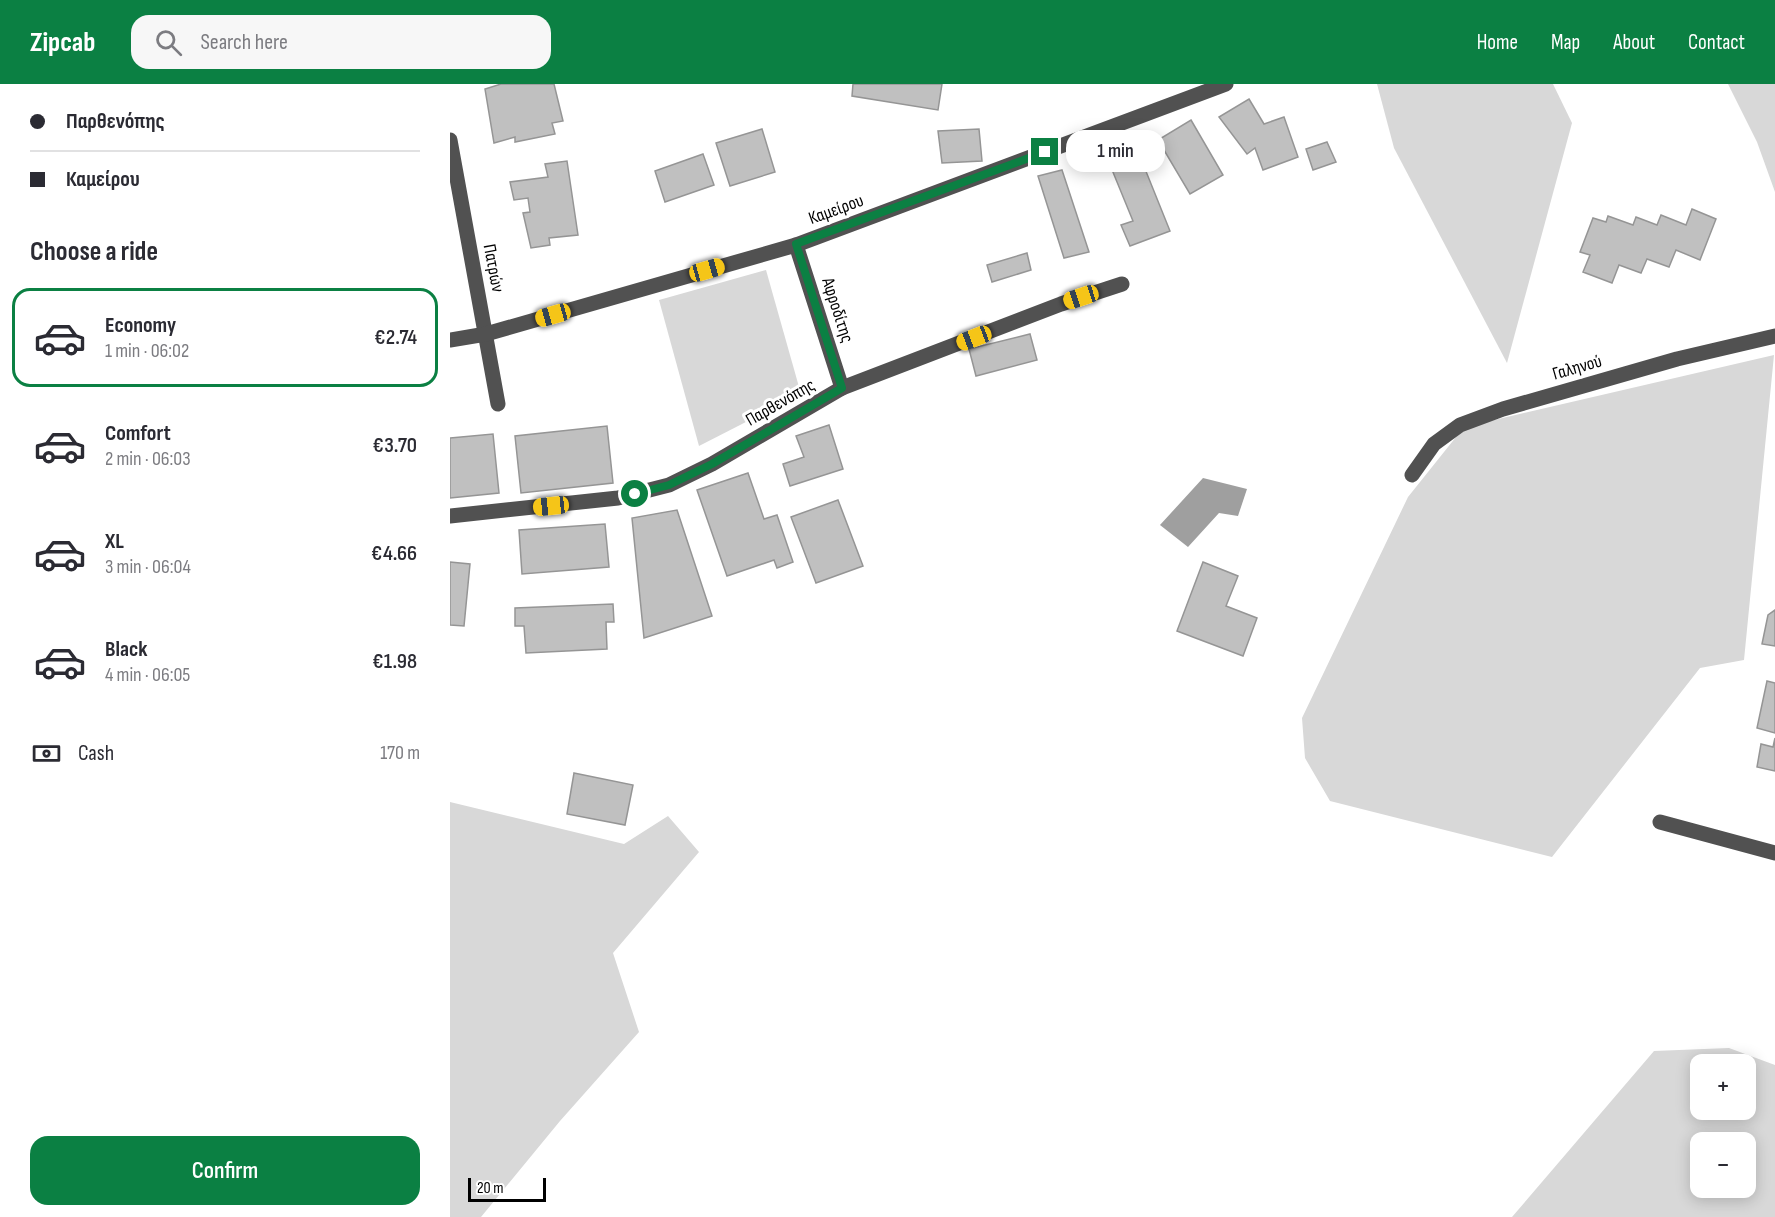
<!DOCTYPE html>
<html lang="en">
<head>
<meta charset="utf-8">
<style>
  body { margin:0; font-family:"Sofia Sans Condensed",sans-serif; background:#f7f7f7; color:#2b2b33; height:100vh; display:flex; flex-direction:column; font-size:22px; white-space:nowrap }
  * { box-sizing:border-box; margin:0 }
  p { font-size:20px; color:#7c7c81 }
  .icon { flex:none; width:33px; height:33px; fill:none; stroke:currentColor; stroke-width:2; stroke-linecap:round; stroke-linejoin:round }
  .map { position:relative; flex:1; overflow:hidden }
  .side { display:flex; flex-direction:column; background:#fff; width:450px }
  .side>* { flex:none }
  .top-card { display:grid; align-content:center; height:132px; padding:0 30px; background:#fff }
  .tools { position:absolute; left:1240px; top:970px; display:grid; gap:12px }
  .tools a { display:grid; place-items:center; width:66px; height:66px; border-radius:12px; background:#fff; box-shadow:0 3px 15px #0003; font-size:30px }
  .scale { position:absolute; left:18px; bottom:15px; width:78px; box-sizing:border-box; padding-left:6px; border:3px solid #000; border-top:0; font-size:16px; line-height:21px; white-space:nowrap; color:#000; -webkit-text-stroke:4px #fff; paint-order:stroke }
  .end { position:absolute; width:27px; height:27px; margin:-14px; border:8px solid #0b8043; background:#fff; box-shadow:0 0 0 3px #fff }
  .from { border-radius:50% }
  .bubble { position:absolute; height:42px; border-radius:18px; background:#fff; box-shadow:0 3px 15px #0003; font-size:20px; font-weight:600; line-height:42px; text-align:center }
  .car { position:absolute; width:18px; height:36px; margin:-18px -9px; border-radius:8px; box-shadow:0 0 4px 2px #0007; background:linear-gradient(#f5c518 24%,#345 0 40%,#f5c518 0 76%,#345 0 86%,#f5c518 0) }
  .top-card b { display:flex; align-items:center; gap:21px; height:57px; font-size:22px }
  .top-card b+b { border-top:2px solid #e1e1e2 }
  .top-card i { width:15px; height:15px; background:#2b2b33 }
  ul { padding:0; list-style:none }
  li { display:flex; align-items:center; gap:18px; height:99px; margin:0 12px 9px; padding:0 18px; border:3px solid transparent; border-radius:18px }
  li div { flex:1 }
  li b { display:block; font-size:22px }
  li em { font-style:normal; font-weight:600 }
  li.current { border-color:#0b8043 }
  li>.icon { width:54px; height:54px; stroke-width:1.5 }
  h2 { padding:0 30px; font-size:27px; line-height:72px }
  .pay { display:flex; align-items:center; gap:15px; height:66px; padding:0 30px; font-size:22px }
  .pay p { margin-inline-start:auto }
  .cta { display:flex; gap:12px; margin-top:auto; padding:12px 30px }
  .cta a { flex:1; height:69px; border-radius:18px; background:#0b8043; color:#fff; font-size:24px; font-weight:600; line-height:69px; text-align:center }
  header { display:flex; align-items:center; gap:36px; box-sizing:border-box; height:84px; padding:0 30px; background:#0b8043; color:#fff }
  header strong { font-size:28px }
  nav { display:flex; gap:33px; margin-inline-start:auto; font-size:21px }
  .search { width:420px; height:54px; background:#f7f7f7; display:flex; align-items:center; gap:15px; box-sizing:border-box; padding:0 21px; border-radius:18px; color:#7c7c81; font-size:22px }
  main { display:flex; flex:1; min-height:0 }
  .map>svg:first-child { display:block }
  .green { fill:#d8d8d8; fill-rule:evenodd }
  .water { fill:#9f9f9f }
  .building { fill:#c0c0c0; stroke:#959595; stroke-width:1.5 }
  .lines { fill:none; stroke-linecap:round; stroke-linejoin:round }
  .minor { stroke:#515151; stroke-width:15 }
  .route { stroke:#0b8043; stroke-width:8 }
  .labels { text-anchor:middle; stroke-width:6; stroke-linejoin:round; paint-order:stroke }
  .street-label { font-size:18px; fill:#000; stroke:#fff }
</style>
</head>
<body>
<header>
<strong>Zipcab</strong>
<div class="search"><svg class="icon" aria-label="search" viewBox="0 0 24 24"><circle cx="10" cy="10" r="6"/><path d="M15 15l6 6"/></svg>Search here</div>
<nav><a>Home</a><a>Map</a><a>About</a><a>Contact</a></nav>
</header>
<main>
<section class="side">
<div class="top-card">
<b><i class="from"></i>Παρθενόπης</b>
<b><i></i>Καμείρου</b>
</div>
<h2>Choose a ride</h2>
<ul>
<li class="current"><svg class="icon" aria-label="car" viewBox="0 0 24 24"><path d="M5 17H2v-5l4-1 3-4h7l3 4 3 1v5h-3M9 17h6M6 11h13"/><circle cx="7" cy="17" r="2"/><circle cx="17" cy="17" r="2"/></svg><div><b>Economy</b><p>1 min · 06:02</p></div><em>€2.74</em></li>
<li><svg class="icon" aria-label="car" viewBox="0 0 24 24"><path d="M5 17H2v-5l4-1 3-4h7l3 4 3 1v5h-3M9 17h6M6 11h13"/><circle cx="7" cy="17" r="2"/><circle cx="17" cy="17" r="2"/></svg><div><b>Comfort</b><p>2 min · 06:03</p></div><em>€3.70</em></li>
<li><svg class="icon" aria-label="car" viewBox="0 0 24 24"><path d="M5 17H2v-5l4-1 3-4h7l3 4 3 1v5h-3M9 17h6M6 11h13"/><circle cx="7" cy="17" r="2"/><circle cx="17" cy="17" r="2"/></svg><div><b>XL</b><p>3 min · 06:04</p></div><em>€4.66</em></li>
<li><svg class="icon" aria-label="car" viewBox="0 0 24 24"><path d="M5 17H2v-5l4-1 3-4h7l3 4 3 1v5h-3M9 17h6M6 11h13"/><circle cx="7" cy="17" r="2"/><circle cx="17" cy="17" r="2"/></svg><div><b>Black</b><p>4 min · 06:05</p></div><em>€1.98</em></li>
</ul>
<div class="pay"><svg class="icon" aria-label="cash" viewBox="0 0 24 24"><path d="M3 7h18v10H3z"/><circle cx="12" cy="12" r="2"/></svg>Cash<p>170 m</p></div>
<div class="cta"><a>Confirm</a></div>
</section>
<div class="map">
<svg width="1325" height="1133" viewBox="0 0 1325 1133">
  <rect width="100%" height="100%" fill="#fff"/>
  <!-- green -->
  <g class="green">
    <polygon points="927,0 1103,0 1122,39 1057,279 944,64"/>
    <polygon points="1278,0 1325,0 1325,108 1307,58"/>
    <polygon points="316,186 351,310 249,362 209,216"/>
    <polygon points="1324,271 1294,576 1250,584 1102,773 880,717 855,674 852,634 958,413 1014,343"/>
    <polygon points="0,718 174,760 218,732 249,768 163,869 189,948 110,1037 31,1133 0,1133"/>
    <path d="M 1279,964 L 1325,981 L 1325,1133 L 1062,1133 L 1204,967 ZM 1251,981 L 1296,981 L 1296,1026 L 1251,1026 ZM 1251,1059 L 1296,1059 L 1296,1104 L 1251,1104 Z"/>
  </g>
  <!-- water -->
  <polygon class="water" points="753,394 797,405 788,432 769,429 738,463 710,441"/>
  <!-- building -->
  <g class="building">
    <polygon points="51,0 104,0 113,37 102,39 105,50 65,58 65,53 44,59 35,5"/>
    <polygon points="403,0 492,0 488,26 402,12"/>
    <polygon points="799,15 814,40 834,33 848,73 813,86 805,64 797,70 769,33"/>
    <polygon points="741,36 773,91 740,110 708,56"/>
    <polygon points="312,45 325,88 280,102 266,59"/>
    <polygon points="529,45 532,77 492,79 488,47"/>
    <polygon points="877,58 886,78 863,86 856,65"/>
    <polygon points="687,65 720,147 680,162 671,141 683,137 658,76"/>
    <polygon points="253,70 264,101 215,118 205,87"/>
    <polygon points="117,77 128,151 99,154 100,161 81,164 73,129 80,128 78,114 64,116 60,98 98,93 95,80"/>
    <polygon points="612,86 639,168 614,174 588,92"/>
    <polygon points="1242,125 1266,135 1250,176 1226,166 1219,183 1197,175 1191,189 1169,181 1162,199 1133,188 1140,171 1130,168 1143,134 1156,138 1158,132 1183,141 1186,133 1207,141 1211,131 1236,141"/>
    <polygon points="577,169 581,186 542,198 537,181"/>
    <polygon points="580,250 587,276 526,292 519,265"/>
    <polygon points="379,341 393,385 340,402 333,380 354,373 346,352"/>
    <polygon points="157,342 163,399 71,409 65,352"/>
    <polygon points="43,350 49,409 0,414 0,354"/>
    <polygon points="298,389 314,435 327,431 343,478 327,484 324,476 277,492 247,406"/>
    <polygon points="388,416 413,482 366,499 341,433"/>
    <polygon points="227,426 262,532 194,554 182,434"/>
    <polygon points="155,440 159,483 72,490 69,446"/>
    <polygon points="0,478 20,480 14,542 0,541"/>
    <polygon points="753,478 788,492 776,522 807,534 793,572 727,547"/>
    <polygon points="163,520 164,538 156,538 157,565 76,569 74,542 65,542 65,524"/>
    <polygon points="1325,526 1325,562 1312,560 1318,531"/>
    <polygon points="1317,597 1325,599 1325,649 1307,644"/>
    <polygon points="1325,654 1325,687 1307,683 1311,660 1323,663"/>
    <polygon points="124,689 183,701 175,741 117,730"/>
  </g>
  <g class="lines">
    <!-- minor -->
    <g class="minor">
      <polyline points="0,56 48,320"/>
      <polyline points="346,161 392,304"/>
      <polyline points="0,256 36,250 346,161 776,0"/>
      <polyline points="962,391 984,360 1010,341 1053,325 1227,275 1325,252"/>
      <polyline points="0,432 168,414 219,401 262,380 392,304 611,220 672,200"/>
      <polyline points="1210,738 1325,769"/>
    </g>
  </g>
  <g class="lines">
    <!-- route -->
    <polyline class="route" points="185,410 219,401 262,380 392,304 346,160 595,68"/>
  </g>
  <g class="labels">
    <!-- street labels -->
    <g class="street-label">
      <text transform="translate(386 125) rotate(-20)" y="6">Καμείρου</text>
      <text transform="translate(44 184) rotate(79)" y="6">Πατρών</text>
      <text transform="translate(388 226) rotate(72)" y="6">Αφροδίτης</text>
      <text transform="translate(1127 283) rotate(-16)" y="6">Γαληνού</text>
      <text transform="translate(330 318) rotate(-30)" y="6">Παρθενόπης</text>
    </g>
  </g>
</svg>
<div class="tools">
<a>+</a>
<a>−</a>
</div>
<div class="scale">20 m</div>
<i class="end from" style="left:185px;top:410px"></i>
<i class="end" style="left:595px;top:68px"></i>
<div class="bubble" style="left:616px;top:46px;width:99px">1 min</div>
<i class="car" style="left:257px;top:186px;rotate:74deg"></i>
<i class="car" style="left:631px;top:213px;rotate:252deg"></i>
<i class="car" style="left:103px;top:231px;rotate:254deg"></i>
<i class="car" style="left:524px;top:254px;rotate:249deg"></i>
<i class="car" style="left:101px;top:422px;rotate:264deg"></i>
</div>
</main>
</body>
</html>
